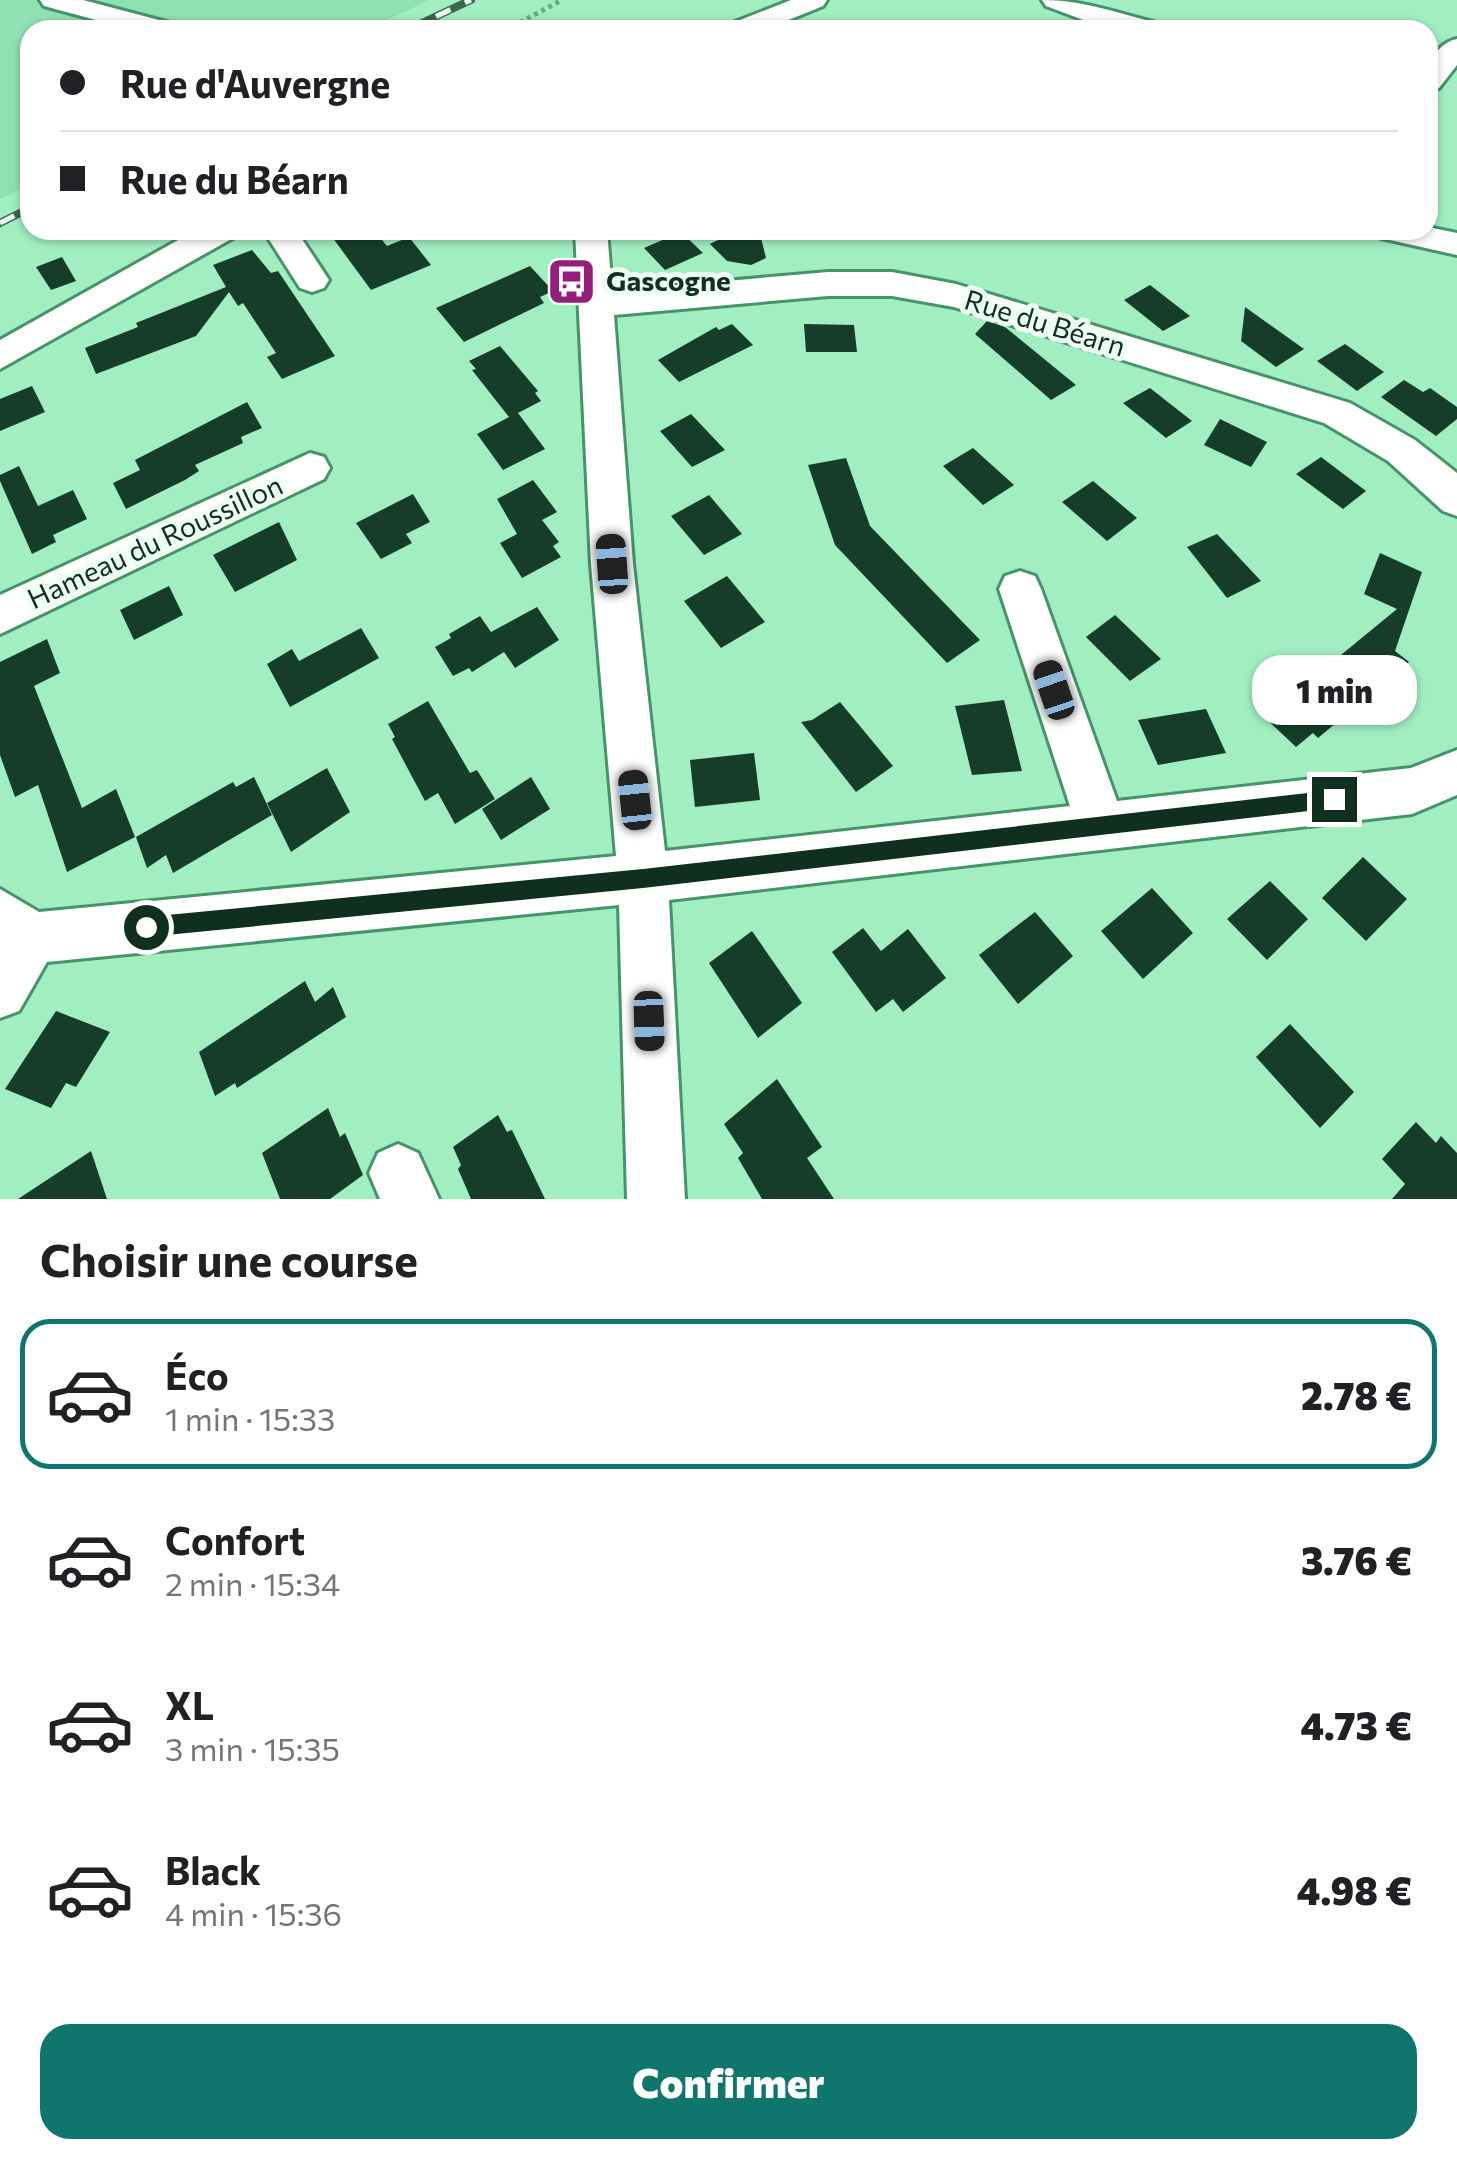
<!DOCTYPE html>
<html lang="fr">
<head>
<meta charset="utf-8">
<style>
  body { margin:0; font-family:Commissioner,sans-serif; background:#f2f2f2; color:#202124; height:100vh; display:flex; flex-direction:column; font-size:38px; white-space:nowrap }
  * { box-sizing:border-box; margin:0 }
  p { font-size:32px; color:#757577 }
  .icon { flex:none; width:55px; height:55px; fill:none; stroke:currentColor; stroke-width:2; stroke-linecap:round; stroke-linejoin:round }
  .map { position:relative; height:1199px; overflow:hidden }
  .side { display:flex; flex-direction:column; background:#fff; flex:1 }
  .side>* { flex:none }
  .guide { position:absolute; left:20px; top:20px; width:1418px; height:220px; border-radius:30px; box-shadow:0 2px 8px #0004; display:grid; align-content:center; height:220px; padding:0 40px; background:#fff }
  .end { position:absolute; width:45px; height:45px; margin:-22px; border:12px solid #10301f; background:#fff; box-shadow:0 0 0 5px #fff }
  .from { border-radius:50% }
  .bubble { position:absolute; height:70px; border-radius:30px; background:#fff; box-shadow:0 2px 8px #0004; font-size:32px; font-weight:800; line-height:70px; text-align:center }
  .car { position:absolute; width:30px; height:60px; margin:-30px -15px; border-radius:12px; box-shadow:0 0 8px 2px #0007; background:linear-gradient(#222 24%,#8ab4d8 0 40%,#222 0 76%,#8ab4d8 0 86%,#222 0) }
  .guide b { display:flex; align-items:center; gap:35px; height:95px; font-size:38px }
  .guide b+b { border-top:2px solid #e0e0e0 }
  .guide i { width:25px; height:25px; background:#202124 }
  ul { padding:0; list-style:none }
  li { display:flex; align-items:center; gap:30px; height:150px; margin:0 20px 15px; padding:0 20px; border:5px solid transparent; border-radius:30px }
  li div { flex:1 }
  li b { display:block; font-size:38px }
  li em { font-style:normal; font-weight:800 }
  li.current { border-color:#0f766e }
  li>.icon { width:90px; height:90px; stroke-width:1.5 }
  h2 { padding:0 40px; font-size:45px; line-height:120px }
  .cta { display:flex; gap:20px; margin-top:auto; padding:20px 40px }
  .cta a { flex:1; height:115px; border-radius:30px; background:#0f766e; color:#fff; font-size:40px; font-weight:800; line-height:115px; text-align:center }
  .map>svg:first-child { display:block }
  .built { fill:#8ee2b2 }
  .building { fill:#163d29 }
  .lines { fill:none; stroke-linecap:round; stroke-linejoin:round }
  .minor-casing { stroke:#47936a; stroke-width:6 }
  .path { stroke:#6ca986; stroke-width:5; stroke-dasharray:4 4; stroke-linecap:butt }
  .minor { fill:#fff; fill-rule:evenodd }
  .rail-casing { stroke:#3a674e; stroke-width:8 }
  .rail { stroke:#f0fff5; stroke-width:5; stroke-dasharray:16; stroke-linecap:butt }
  .route { fill:#10301f }
  .labels { text-anchor:middle; stroke-width:10; stroke-linejoin:round; paint-order:stroke }
  .poi-label { font-size:28px; font-weight:bold; fill:#10301f; stroke:#f0fff5; text-anchor:start }
  .street-label { font-size:28px; fill:#10301f; stroke:#f0fff5 }
</style>
</head>
<body>
<div class="map">
<svg width="1457" height="1199" viewBox="0 0 1457 1199">
  <rect width="100%" height="100%" fill="#a1eec1"/>
  <!-- built -->
  <polygon class="built" points="0,0 430,0 365,30 30,30 30,185 0,199"/>
  <!-- building -->
  <g class="building">
    <polygon points="327,230 374,230 387,246 409,237 431,265 371,290"/>
    <polygon points="738,230 759,230 766,258 751,265 727,261 710,244"/>
    <polygon points="681,232 703,253 665,270 644,248"/>
    <polygon points="252,250 271,273 278,271 335,356 282,379 267,357 276,353 243,303 238,306 229,292 196,336 96,374 85,348 138,327 136,323 226,287 213,265"/>
    <polygon points="62,257 76,281 51,290 36,267"/>
    <polygon points="530,266 553,291 540,297 544,303 464,342 436,308"/>
    <polygon points="1150,285 1190,316 1163,331 1124,300"/>
    <polygon points="1245,307 1304,349 1276,367 1241,341"/>
    <polygon points="987,321 1005,327 1076,385 1051,400 975,334"/>
    <polygon points="732,324 753,345 679,382 658,360 716,327 719,330"/>
    <polygon points="804,324 854,325 857,352 806,352"/>
    <polygon points="1345,344 1384,372 1357,391 1317,361"/>
    <polygon points="500,346 538,391 535,393 541,401 518,413 545,449 503,470 477,434 509,417 472,370 476,369 469,361"/>
    <polygon points="1404,380 1423,392 1430,388 1457,407 1457,419 1436,436 1381,397"/>
    <polygon points="32,386 45,412 0,431 0,399"/>
    <polygon points="1150,388 1192,421 1166,438 1123,403"/>
    <polygon points="247,402 262,428 241,437 243,443 195,465 199,471 185,480 126,509 113,483 140,470 135,460"/>
    <polygon points="691,414 725,450 692,467 660,431"/>
    <polygon points="1220,419 1267,442 1251,467 1204,445"/>
    <polygon points="973,448 1014,485 983,505 943,466"/>
    <polygon points="1321,457 1366,491 1343,509 1296,474"/>
    <polygon points="846,458 870,526 980,640 947,663 835,545 808,465"/>
    <polygon points="19,466 38,506 73,490 87,519 53,535 56,542 32,554 0,481 0,475"/>
    <polygon points="533,480 557,512 542,520 559,542 553,546 561,557 522,578 500,543 517,534 497,499"/>
    <polygon points="1093,481 1137,518 1107,541 1062,502"/>
    <polygon points="413,494 430,522 406,534 412,543 381,559 356,523"/>
    <polygon points="709,495 742,534 704,555 671,516"/>
    <polygon points="279,522 297,560 235,592 213,555"/>
    <polygon points="1217,534 1261,581 1227,598 1187,547"/>
    <polygon points="1380,553 1422,572 1395,651 1409,662 1318,738 1313,733 1296,747 1260,713 1314,669 1319,673 1397,609 1364,594"/>
    <polygon points="727,576 765,622 721,648 684,601"/>
    <polygon points="169,586 183,615 134,640 120,610"/>
    <polygon points="537,607 559,640 515,668 504,652 472,672 469,668 453,676 435,647 451,638 449,634 480,616 491,632"/>
    <polygon points="1115,615 1161,659 1130,681 1086,637"/>
    <polygon points="361,628 379,658 290,707 267,664 292,649 299,661"/>
    <polygon points="47,639 60,673 34,686 82,808 116,789 135,837 67,872 38,785 15,797 0,755 0,662"/>
    <polygon points="1004,700 1022,771 972,775 955,706"/>
    <polygon points="428,701 470,773 477,770 495,799 455,824 438,793 425,801 392,739 395,737 388,724"/>
    <polygon points="840,702 893,766 856,792 801,722 812,720"/>
    <polygon points="1206,709 1226,753 1158,765 1138,720"/>
    <polygon points="754,753 760,800 695,807 690,760"/>
    <polygon points="327,768 350,812 291,852 267,803"/>
    <polygon points="254,777 272,815 173,873 166,855 147,868 136,837 233,782 236,787"/>
    <polygon points="531,777 550,809 501,840 482,809"/>
    <polygon points="1363,857 1407,899 1366,941 1322,898"/>
    <polygon points="1270,881 1308,919 1267,960 1227,919"/>
    <polygon points="1152,888 1193,933 1143,979 1101,931"/>
    <polygon points="1035,912 1073,956 1018,1004 979,955"/>
    <polygon points="863,928 881,951 908,929 946,978 903,1012 893,999 876,1012 832,952"/>
    <polygon points="752,931 802,1003 758,1038 709,963"/>
    <polygon points="305,981 315,1002 333,987 346,1017 237,1088 235,1083 215,1096 199,1052"/>
    <polygon points="56,1011 110,1032 76,1087 66,1083 51,1108 5,1089"/>
    <polygon points="1290,1024 1354,1092 1320,1128 1256,1057"/>
    <polygon points="777,1079 822,1147 807,1158 834,1199 762,1199 738,1158 743,1153 724,1124"/>
    <polygon points="328,1108 340,1137 345,1133 363,1175 330,1199 280,1199 262,1153"/>
    <polygon points="498,1115 507,1132 512,1130 545,1199 471,1199 458,1169 461,1165 453,1147"/>
    <polygon points="1416,1122 1436,1143 1441,1136 1457,1153 1457,1199 1392,1199 1405,1184 1382,1159"/>
    <polygon points="91,1151 107,1199 18,1199"/>
  </g>
  <g class="lines">
    <defs>
      <g id="minor">
        <polygon points="40,0 83,0 174,24 178,30 133,30 44,6"/>
        <polygon points="791,0 827,0 823,6 764,30 726,30 730,24"/>
        <path d="M 1042,0 C 1084,0 1120,14 1161,24 L 1165,30 L 1110,30 L 1046,6 Z"/>
        <path d="M 1457,39 L 1457,65 L 1439,88 L 1428,90 C 1428,68 1432,45 1457,39 Z"/>
        <polygon points="1428,227 1457,233 1457,255 1381,238 1377,230 1428,230"/>
        <polygon points="196,230 237,230 233,238 0,369 0,340"/>
        <polygon points="263,230 296,230 329,280 324,288 312,292 300,288"/>
        <polygon points="575,230 607,230 612,291 828,272 892,272 956,284 1350,403 1415,440 1457,473 1457,516 1443,511 1388,461 1324,423 954,307 892,296 828,296 614,315 633,564 665,851 1070,806 999,589 1005,576 1020,571 1035,576 1041,589 1117,801 1411,768 1457,750 1457,795 1412,814 669,900 685,1199 627,1199 619,905 47,962 19,1011 0,1018 0,889 39,912 616,856 591,564"/>
        <polygon points="310,453 324,457 330,468 324,479 0,634 0,595"/>
        <polygon points="398,1144 418,1153 439,1199 380,1199 369,1173 378,1153"/>
      </g>
    </defs>
    <!-- minor casing -->
    <use href="#minor" class="minor-casing"/>
    <!-- path -->
    <polyline class="path" points="506,30 562,0"/>
    <!-- minor -->
    <use href="#minor" class="minor"/>
    <defs>
      <g id="rail">
        <polyline points="407,30 471,0"/>
        <polyline points="0,223 30,208"/>
      </g>
    </defs>
    <!-- rail casing -->
    <use href="#rail" class="rail-casing"/>
    <!-- rail -->
    <use href="#rail" class="rail"/>
  </g>
  <!-- route -->
  <polygon class="route" points="1334,790 1344,799 1334,808 643,888 146,937 137,927 146,917 643,869"/>
  <!-- icons -->
  <defs>
    <symbol id="bus-square" viewBox="-11 -11 22 22"><rect x="-9" y="-9" width="18" height="18" rx="4" fill="#931e7c" stroke="#f0fff5"/><path d="M-5-6H5V4H4V6H2V4H-2V6H-4V4H-5ZM-3.5-4V0h7V-4ZM-3.5 1.2v1.5H-2V1.2ZM2 1.2v1.5H3.5V1.2Z" fill="#fff"/></symbol>
  </defs>
  <g fill-rule="evenodd">
    <use href="#bus-square" x="544" y="254" width="55" height="55"/>
  </g>
  <g class="labels">
    <!-- poi labels -->
    <g class="poi-label">
      <text x="606" y="291">Gascogne</text>
    </g>
    <!-- street labels -->
    <g class="street-label">
      <text transform="translate(1045 323) rotate(17)" y="10">Rue du Béarn</text>
      <text transform="translate(155 542) rotate(-25)" y="10">Hameau du Roussillon</text>
    </g>
  </g>
</svg>
<i class="end from" style="left:146px;top:927px"></i>
<i class="end" style="left:1334px;top:799px"></i>
<div class="bubble" style="left:1252px;top:655px;width:165px">1 min</div>
<i class="car" style="left:612px;top:564px;rotate:356deg"></i>
<i class="car" style="left:1054px;top:690px;rotate:341deg"></i>
<i class="car" style="left:635px;top:800px;rotate:354deg"></i>
<i class="car" style="left:649px;top:1021px;rotate:178deg"></i>
<div class="guide">
<b><i class="from"></i>Rue d'Auvergne</b>
<b><i></i>Rue du Béarn</b>
</div>
</div>
<section class="side">
<h2>Choisir une course</h2>
<ul>
<li class="current"><svg class="icon" aria-label="car" viewBox="0 0 24 24"><path d="M5 17H2v-5l4-1 3-4h7l3 4 3 1v5h-3M9 17h6M6 11h13"/><circle cx="7" cy="17" r="2"/><circle cx="17" cy="17" r="2"/></svg><div><b>Éco</b><p>1 min · 15:33</p></div><em>2.78 €</em></li>
<li><svg class="icon" aria-label="car" viewBox="0 0 24 24"><path d="M5 17H2v-5l4-1 3-4h7l3 4 3 1v5h-3M9 17h6M6 11h13"/><circle cx="7" cy="17" r="2"/><circle cx="17" cy="17" r="2"/></svg><div><b>Confort</b><p>2 min · 15:34</p></div><em>3.76 €</em></li>
<li><svg class="icon" aria-label="car" viewBox="0 0 24 24"><path d="M5 17H2v-5l4-1 3-4h7l3 4 3 1v5h-3M9 17h6M6 11h13"/><circle cx="7" cy="17" r="2"/><circle cx="17" cy="17" r="2"/></svg><div><b>XL</b><p>3 min · 15:35</p></div><em>4.73 €</em></li>
<li><svg class="icon" aria-label="car" viewBox="0 0 24 24"><path d="M5 17H2v-5l4-1 3-4h7l3 4 3 1v5h-3M9 17h6M6 11h13"/><circle cx="7" cy="17" r="2"/><circle cx="17" cy="17" r="2"/></svg><div><b>Black</b><p>4 min · 15:36</p></div><em>4.98 €</em></li>
</ul>
<div class="cta"><a>Confirmer</a></div>
</section>
</body>
</html>
